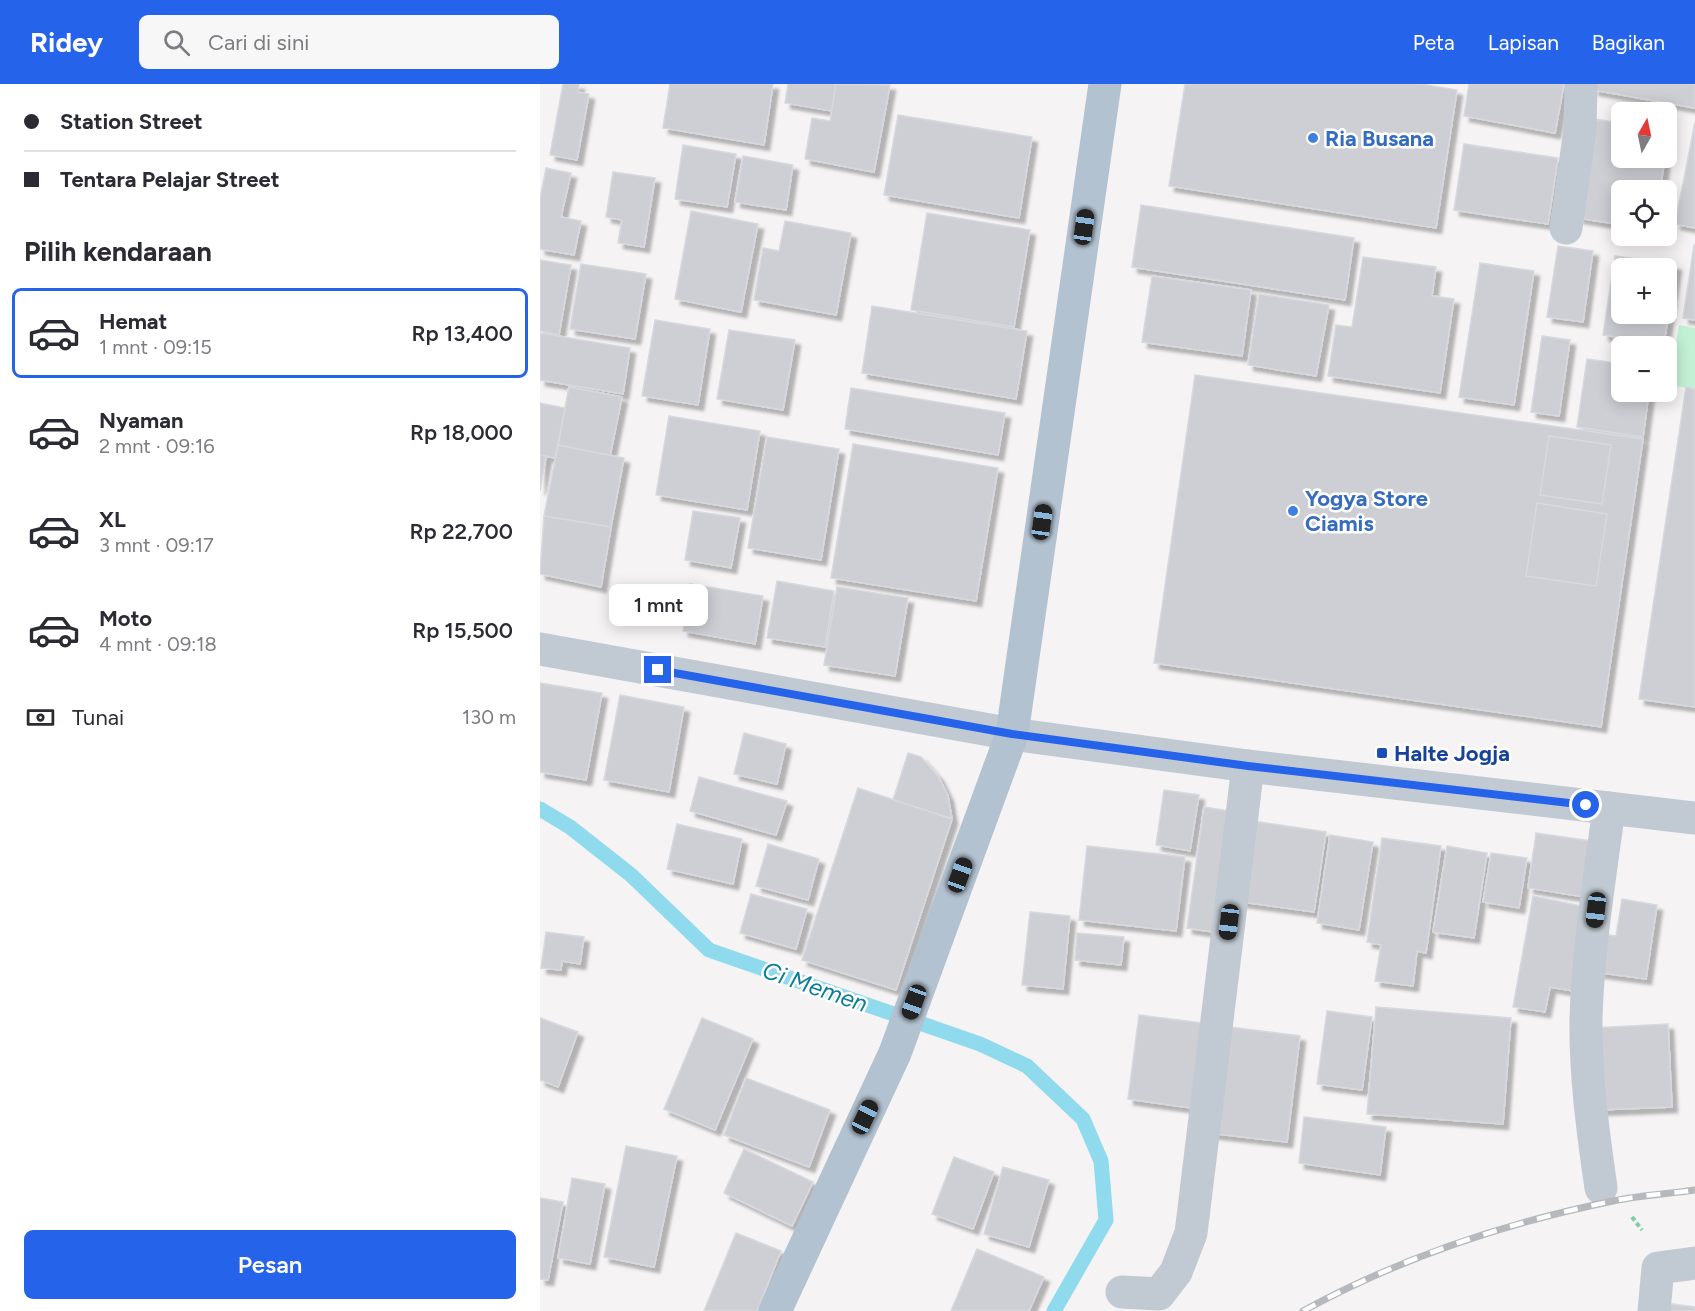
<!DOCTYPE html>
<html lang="id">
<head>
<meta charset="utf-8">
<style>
  body { margin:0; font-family:Figtree,sans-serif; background:#f7f7f7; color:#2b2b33; height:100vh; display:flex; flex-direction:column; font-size:22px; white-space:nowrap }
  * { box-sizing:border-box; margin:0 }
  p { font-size:20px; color:#7c7c81 }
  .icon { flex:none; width:33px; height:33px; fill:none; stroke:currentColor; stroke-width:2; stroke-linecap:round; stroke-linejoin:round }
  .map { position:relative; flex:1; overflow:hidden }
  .panel { display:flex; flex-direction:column; background:#fff; width:540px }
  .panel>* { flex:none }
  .banner { display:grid; align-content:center; height:132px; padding:0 24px; background:#fff }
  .needle { width:39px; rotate:9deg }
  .tools { position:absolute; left:1071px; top:18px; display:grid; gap:12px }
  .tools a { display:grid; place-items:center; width:66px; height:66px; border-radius:9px; background:#fff; box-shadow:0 3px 15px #0003; font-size:30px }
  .end { position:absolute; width:27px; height:27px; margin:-14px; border:8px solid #2563eb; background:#fff; box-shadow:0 0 0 3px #fff }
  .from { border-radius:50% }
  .bubble { position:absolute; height:42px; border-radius:9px; background:#fff; box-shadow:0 3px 15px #0003; font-size:20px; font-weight:600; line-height:42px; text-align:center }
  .car { position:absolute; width:18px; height:36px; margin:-18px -9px; border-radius:8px; box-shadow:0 0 4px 2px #0007; background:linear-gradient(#222 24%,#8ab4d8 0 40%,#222 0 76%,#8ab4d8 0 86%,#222 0) }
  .banner b { display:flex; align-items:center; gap:21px; height:57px; font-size:22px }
  .banner b+b { border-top:2px solid #e1e1e2 }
  .banner i { width:15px; height:15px; background:#2b2b33 }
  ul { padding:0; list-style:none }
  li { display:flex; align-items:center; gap:18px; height:90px; margin:0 12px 9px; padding:0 12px; border:3px solid transparent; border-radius:9px }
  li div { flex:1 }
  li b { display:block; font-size:22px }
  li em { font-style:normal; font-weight:600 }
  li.selected { border-color:#2563eb }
  li>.icon { width:54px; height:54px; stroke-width:1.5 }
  h2 { padding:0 24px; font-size:27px; line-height:72px }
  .pay { display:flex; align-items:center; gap:15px; height:66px; padding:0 24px; font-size:22px }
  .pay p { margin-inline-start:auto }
  .button { display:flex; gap:12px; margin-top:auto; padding:12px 24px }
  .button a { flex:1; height:69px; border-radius:9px; background:#2563eb; color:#fff; font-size:24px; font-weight:600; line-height:69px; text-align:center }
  header { display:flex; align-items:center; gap:36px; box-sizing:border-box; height:84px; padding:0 30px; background:#2563eb; color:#fff }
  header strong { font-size:28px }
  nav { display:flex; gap:33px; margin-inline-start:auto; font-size:21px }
  .search { width:420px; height:54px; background:#f7f7f7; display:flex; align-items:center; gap:15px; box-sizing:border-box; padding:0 21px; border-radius:9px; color:#7c7c81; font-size:22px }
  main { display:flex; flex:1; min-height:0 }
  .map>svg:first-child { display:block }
  .green { fill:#c3f1d5 }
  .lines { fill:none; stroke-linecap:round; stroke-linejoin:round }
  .stream { stroke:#90daee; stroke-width:15 }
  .building { fill:#cdcfd5; stroke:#d7d9de; stroke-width:1.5; fill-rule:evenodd; filter:url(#shadow) }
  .path { stroke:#7ad0a6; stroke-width:4; stroke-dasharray:4.5 3; stroke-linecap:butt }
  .minor { stroke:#c1cad2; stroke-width:33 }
  .major { stroke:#b3c2d1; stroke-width:33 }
  .rail-casing { stroke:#b5b8bd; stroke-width:7 }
  .rail { stroke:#fff; stroke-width:4.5; stroke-dasharray:14; stroke-linecap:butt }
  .route { stroke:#2563eb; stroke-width:8 }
  .shop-dot { fill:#3f7fe0; stroke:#fff; stroke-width:2 }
  .transit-dot { fill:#1a4fb4; stroke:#fff; stroke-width:2 }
  .labels { text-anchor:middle; stroke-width:5; stroke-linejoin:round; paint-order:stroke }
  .shop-label { font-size:22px; font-weight:bold; fill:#366cbe; stroke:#fff; text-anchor:start }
  .transit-label { font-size:22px; font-weight:bold; fill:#164399; stroke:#fff; text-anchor:start }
  .water-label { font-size:24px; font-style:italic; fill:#0c7c9b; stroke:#fff }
</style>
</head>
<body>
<header>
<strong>Ridey</strong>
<div class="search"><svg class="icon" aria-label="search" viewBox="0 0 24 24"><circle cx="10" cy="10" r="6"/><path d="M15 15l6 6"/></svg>Cari di sini</div>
<nav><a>Peta</a><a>Lapisan</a><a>Bagikan</a></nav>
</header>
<main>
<section class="panel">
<div class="banner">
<b><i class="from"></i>Station Street</b>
<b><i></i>Tentara Pelajar Street</b>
</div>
<h2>Pilih kendaraan</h2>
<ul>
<li class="selected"><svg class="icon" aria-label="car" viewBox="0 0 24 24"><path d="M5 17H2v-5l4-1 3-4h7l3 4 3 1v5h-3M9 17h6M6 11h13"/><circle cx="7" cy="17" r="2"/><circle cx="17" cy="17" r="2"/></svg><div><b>Hemat</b><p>1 mnt · 09:15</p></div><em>Rp 13,400</em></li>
<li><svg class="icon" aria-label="car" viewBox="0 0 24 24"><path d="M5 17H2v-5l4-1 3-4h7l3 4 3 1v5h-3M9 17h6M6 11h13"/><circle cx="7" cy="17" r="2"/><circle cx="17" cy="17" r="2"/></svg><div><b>Nyaman</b><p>2 mnt · 09:16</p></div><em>Rp 18,000</em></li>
<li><svg class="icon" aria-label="car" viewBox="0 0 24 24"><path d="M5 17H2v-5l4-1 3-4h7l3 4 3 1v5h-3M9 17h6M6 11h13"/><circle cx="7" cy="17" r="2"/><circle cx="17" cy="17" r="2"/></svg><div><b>XL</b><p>3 mnt · 09:17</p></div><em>Rp 22,700</em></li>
<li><svg class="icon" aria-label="car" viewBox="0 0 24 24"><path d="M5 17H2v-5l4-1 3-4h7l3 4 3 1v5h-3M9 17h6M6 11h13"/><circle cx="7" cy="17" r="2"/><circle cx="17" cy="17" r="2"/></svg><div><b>Moto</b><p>4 mnt · 09:18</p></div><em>Rp 15,500</em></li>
</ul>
<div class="pay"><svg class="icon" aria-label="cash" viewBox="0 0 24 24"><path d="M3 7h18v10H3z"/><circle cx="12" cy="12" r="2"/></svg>Tunai<p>130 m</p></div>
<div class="button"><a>Pesan</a></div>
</section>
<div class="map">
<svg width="1155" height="1227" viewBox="0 0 1155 1227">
  <defs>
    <filter id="shadow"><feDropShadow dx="5.5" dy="5.5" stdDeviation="1.5" flood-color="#0004"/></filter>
  </defs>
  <rect width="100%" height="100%" fill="#f5f3f3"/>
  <!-- green -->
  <polygon class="green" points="1139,241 1155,244 1155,305 1129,301"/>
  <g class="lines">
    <!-- stream -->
    <polyline class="stream" points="0,725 30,743 91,791 169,866 440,960 487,982 543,1035 561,1077 566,1136 514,1227"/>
  </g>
  <!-- building -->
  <g class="building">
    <polygon points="23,0 39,0 38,8 49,10 37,76 10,71"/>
    <polygon points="130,0 233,0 224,61 123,44"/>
    <polygon points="248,0 296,0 292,27 245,19"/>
    <polygon points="296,0 350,1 334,88 265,75 272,34 290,37"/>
    <polygon points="645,0 881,0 917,6 896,144 629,102"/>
    <polygon points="929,0 1024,0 1015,49 924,32"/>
    <polygon points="1054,0 1155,0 1155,24 1053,6"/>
    <polygon points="358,31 492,53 479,134 344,111"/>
    <polygon points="1053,35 1082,39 1082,74 1125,74 1120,106 1082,106 1082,141 1038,134"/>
    <polygon points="1155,38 1155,144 1135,140"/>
    <polygon points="924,60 1018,74 1008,140 914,126"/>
    <polygon points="143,61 196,70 187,123 135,115"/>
    <polygon points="203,72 253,81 246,126 195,118"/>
    <polygon points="6,84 31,89 21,133 41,137 34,171 0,165 0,115"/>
    <polygon points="73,88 115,94 104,163 78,159 82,136 66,133"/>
    <polygon points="601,121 814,154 805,216 592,183"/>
    <polygon points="151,127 218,140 201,228 135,215"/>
    <polygon points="387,129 490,146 474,243 371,226"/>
    <polygon points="245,137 311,149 296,231 214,216 223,164 239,167"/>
    <polygon points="1154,161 1155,162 1155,236 1143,234"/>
    <polygon points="1018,162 1053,167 1043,238 1007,233"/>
    <path d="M 1075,172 L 1136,181 L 1124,260 L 1063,251 ZM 1082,184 L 1126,184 L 1126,230 L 1082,230 Z"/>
    <polygon points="823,173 896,183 892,212 914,215 900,309 788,292 796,241 812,243"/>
    <polygon points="0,176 31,181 19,251 0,247"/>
    <polygon points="940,179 994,187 974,321 919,313"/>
    <polygon points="41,180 106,190 95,255 30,245"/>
    <polygon points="612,192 711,206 702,272 602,258"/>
    <polygon points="719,210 789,221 776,292 708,281"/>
    <polygon points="332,222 487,247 476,315 322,289"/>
    <polygon points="115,236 170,245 158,321 102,312"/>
    <polygon points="189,246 255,256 243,326 177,315"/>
    <polygon points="0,249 90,264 83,310 0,296"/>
    <polygon points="1002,252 1030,256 1019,332 991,328"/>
    <polygon points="1047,275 1082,280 1082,308 1109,308 1103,353 1037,343"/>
    <polygon points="655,291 1103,355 1061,643 614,579"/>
    <polygon points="29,303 82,313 70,372 18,361"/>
    <polygon points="1146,303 1155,305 1155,623 1099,615"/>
    <polygon points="311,304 465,329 458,371 305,345"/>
    <polygon points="0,319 25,324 15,374 0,371"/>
    <polygon points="129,332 220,347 207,426 116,411"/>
    <polygon points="1009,352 1071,361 1062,420 1000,411"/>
    <polygon points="227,353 299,365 281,476 208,464"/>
    <polygon points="313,360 458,384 436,517 291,494"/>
    <polygon points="18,361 84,374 71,443 4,432"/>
    <polygon points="0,371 6,372 0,406"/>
    <polygon points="997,419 1067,430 1056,502 986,492"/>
    <polygon points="153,427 200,434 191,484 145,476"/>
    <polygon points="4,432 71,443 61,503 0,490"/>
    <polygon points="237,497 294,507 285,563 227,554"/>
    <polygon points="150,500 223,512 215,560 143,547"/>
    <polygon points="297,503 368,514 355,592 284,581"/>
    <polygon points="0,599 62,609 46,696 0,688"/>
    <polygon points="80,611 144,623 129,708 64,696"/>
    <polygon points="204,649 246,660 237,700 194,690"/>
    <polygon points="368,669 381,673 398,692 408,712 412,735 353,716"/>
    <polygon points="159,693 247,717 236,751 150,727"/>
    <polygon points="318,704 412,735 356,906 262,876"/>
    <polygon points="624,706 659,711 650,767 616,761"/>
    <polygon points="664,723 696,728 679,849 647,844"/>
    <polygon points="706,736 786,748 774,828 695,817"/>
    <polygon points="137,740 202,755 193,800 127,785"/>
    <polygon points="996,749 1058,758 1050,814 988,804"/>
    <polygon points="790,751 833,758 819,846 777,839"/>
    <polygon points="842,754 901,762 886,869 877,867 873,902 835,897 841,861 827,858"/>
    <polygon points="228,760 279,775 268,816 216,802"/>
    <polygon points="547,762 645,773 636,847 539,836"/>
    <polygon points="907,762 947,769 934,854 893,848"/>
    <polygon points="951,769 987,774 979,824 943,818"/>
    <polygon points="211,810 267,825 256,865 200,849"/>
    <polygon points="993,812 1041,822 1040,908 1010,903 1005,928 973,923"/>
    <polygon points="1082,815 1117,821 1106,895 1055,888 1061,850 1076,852"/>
    <polygon points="490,828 530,832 523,905 482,901"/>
    <polygon points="6,848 44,853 40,880 22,877 21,886 1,884"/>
    <polygon points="537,849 584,853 581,881 535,876"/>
    <polygon points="836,923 971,934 963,1040 827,1030"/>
    <polygon points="787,927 832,933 822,1006 777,1000"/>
    <polygon points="599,931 662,939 651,1024 588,1015"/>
    <polygon points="0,934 38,948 18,1003 0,996"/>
    <polygon points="162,934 213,955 175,1046 124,1025"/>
    <polygon points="1128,940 1132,1023 1057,1026 1052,944"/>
    <polygon points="682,942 760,952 747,1058 669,1049"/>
    <polygon points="206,994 290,1026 269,1083 184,1051"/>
    <polygon points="764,1033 846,1043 840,1091 759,1079"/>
    <polygon points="86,1062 137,1072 114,1183 64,1173"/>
    <polygon points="204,1065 273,1098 252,1142 184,1109"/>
    <polygon points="414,1073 454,1088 433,1145 392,1130"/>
    <polygon points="463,1083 509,1096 489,1163 444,1150"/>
    <polygon points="32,1094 65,1100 50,1180 18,1174"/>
    <polygon points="0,1114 23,1118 8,1196 0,1195"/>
    <polygon points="196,1149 241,1167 217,1227 164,1227"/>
    <polygon points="437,1165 504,1193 489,1227 411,1227"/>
    <polygon points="1124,1219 1155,1223 1155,1227 1122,1227"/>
  </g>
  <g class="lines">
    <!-- path -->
    <polyline class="path" points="1092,1133 1102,1146"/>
    <!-- minor -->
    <g class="minor">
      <polyline points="1026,144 1040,46 1041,0"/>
      <polyline points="0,565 472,650 708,682 1155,734"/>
      <path d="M 1061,1104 C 1053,1048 1045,990 1046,934 C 1048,864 1060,793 1069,724"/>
      <polyline points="582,1208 619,1210 636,1188 651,1149 708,682"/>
      <polyline points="1114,1227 1118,1184 1155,1179"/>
    </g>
    <!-- major -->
    <polyline class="major" points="235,1227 355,969 472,650 565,0"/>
    <defs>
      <path id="rail" d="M 763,1227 C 860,1174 965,1139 1073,1117 C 1100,1111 1128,1110 1155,1106"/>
    </defs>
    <!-- rail casing -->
    <use href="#rail" class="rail-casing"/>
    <!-- rail -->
    <use href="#rail" class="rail"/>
  </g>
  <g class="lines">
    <!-- route -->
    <polyline class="route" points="118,586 472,650 708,682 1046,721"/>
  </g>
  <!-- markers -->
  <g class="shop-dot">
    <circle cx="773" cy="54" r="6"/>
    <circle cx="753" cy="427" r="6"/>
  </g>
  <rect class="transit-dot" x="836" y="663" width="12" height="12" rx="3"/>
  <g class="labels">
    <!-- shop labels -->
    <g class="shop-label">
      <text x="785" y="62">Ria Busana</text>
      <text x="765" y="422">Yogya Store<tspan x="765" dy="25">Ciamis</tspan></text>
    </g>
    <!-- transit labels -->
    <g class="transit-label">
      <text x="854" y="677">Halte Jogja</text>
    </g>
    <!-- water labels -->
    <g class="water-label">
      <text transform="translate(275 903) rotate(19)" y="8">Ci Memen</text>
    </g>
  </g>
</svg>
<div class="tools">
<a><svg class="needle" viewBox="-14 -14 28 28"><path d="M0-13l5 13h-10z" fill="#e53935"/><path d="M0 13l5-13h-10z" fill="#7c7c81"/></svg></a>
<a><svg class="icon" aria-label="locate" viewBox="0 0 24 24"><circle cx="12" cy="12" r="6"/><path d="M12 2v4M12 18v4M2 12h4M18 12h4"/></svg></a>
<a>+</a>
<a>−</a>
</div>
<i class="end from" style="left:1046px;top:721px"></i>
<i class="end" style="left:118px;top:586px"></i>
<div class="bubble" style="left:69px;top:500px;width:99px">1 mnt</div>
<i class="car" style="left:544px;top:143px;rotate:8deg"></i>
<i class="car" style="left:502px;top:438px;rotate:8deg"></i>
<i class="car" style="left:420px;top:791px;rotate:20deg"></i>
<i class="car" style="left:1056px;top:826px;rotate:187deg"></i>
<i class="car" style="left:689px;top:838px;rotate:187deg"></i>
<i class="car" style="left:374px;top:918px;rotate:200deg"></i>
<i class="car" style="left:325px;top:1033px;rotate:25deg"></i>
</div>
</main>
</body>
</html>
